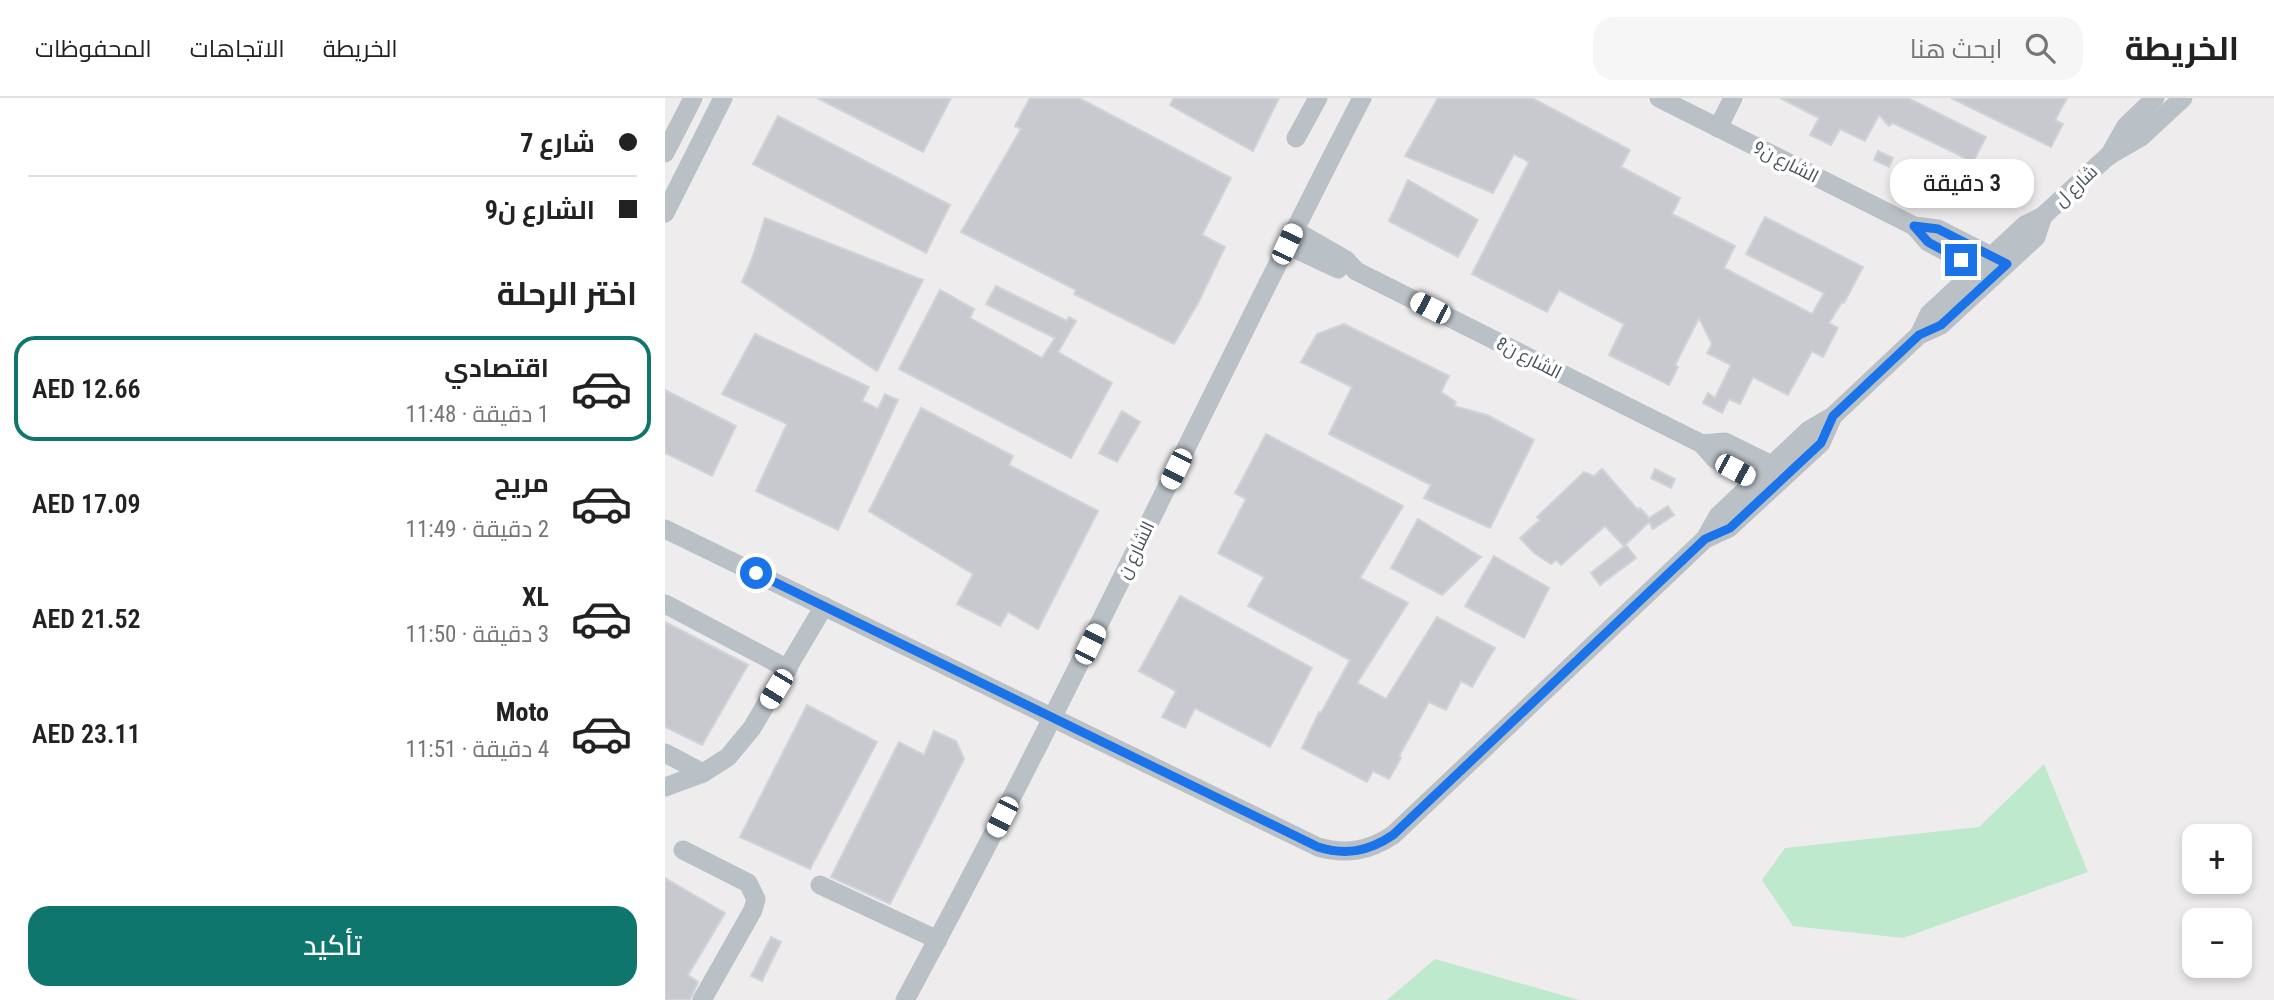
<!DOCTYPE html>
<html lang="ar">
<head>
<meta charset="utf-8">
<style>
  body { margin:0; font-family:"Roboto Condensed",Cairo,sans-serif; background:#f6f6f6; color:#222; direction:rtl; height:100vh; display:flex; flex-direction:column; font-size:26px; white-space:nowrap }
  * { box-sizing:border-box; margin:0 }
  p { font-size:23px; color:#767676 }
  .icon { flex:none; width:38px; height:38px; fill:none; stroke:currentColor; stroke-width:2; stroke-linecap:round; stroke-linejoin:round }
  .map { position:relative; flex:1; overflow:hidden; direction:ltr }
  .drawer { display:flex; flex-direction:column; background:#fff; width:665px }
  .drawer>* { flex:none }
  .top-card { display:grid; align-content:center; height:154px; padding:0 28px; background:#fff }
  .buttons { position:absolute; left:1517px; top:726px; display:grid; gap:14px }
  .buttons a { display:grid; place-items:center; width:70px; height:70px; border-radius:14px; background:#fff; box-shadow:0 4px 10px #0003; font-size:35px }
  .end { position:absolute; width:32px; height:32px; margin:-16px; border:9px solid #1a73e8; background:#fff; box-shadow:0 0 0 4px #fff }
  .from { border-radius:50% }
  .bubble { position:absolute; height:49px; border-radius:21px; background:#fff; box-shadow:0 4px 10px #0003; font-size:23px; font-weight:600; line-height:49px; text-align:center; direction:rtl }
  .car { position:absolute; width:21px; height:42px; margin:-21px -10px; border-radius:9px; box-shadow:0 0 5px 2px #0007; background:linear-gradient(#fff 24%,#345 0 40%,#fff 0 76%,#345 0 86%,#fff 0) }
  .top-card b { display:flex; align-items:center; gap:24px; height:66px; font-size:26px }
  .top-card b+b { border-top:2px solid #e0e0e0 }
  .top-card i { width:18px; height:18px; background:#222 }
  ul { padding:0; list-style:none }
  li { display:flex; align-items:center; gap:21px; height:105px; margin:0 14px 10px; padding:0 14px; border:4px solid transparent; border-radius:21px }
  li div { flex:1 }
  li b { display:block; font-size:26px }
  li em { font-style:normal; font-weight:600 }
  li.selected { border-color:#0f766e }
  li>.icon { width:63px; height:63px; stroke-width:1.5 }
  h2 { padding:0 28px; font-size:32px; line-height:84px }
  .button { display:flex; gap:14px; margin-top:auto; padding:14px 28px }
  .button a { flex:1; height:80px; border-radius:21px; background:#0f766e; color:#fff; font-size:28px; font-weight:600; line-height:80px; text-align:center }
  header { display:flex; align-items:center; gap:42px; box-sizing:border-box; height:98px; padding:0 35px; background:#fff; border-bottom:2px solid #e0e0e0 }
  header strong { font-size:33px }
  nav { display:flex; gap:38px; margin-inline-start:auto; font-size:24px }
  .search { width:490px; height:63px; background:#f6f6f6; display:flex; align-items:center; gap:18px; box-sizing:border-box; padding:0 24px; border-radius:21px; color:#767676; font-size:26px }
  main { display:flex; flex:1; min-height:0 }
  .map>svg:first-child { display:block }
  .green { fill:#bee9cc }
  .building { fill:#c7c9ce; stroke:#d0d3d7; stroke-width:2 }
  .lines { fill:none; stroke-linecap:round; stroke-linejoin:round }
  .minor { stroke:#b9c1c7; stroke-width:19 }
  .route { stroke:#1a73e8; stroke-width:9 }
  .labels { text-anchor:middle; stroke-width:7; stroke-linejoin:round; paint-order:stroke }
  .street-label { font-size:18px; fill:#465057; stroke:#fff }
</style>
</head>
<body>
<header>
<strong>الخريطة</strong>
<div class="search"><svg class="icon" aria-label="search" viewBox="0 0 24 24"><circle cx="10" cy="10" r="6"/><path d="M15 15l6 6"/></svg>ابحث هنا</div>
<nav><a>الخريطة</a><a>الاتجاهات</a><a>المحفوظات</a></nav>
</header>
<main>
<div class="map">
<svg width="1609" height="902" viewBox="0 0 1609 902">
  <rect width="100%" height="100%" fill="#eeecec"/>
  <!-- green -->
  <g class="green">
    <polygon points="1379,666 1423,774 1238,840 1128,828 1097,782 1120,750 1314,729"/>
    <polygon points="770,861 914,902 722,902"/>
  </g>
  <!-- building -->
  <g class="building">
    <polygon points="152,0 286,0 258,54"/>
    <polygon points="365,0 414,0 566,80 537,137 560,149 533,205 509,246 409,196 411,192 296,134 356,31 350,28"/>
    <polygon points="509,0 614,0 588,53 505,7"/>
    <polygon points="773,0 867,0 965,52 956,69 1015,100 1007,116 1070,148 1059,170 1147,216 1159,195 1081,156 1100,119 1198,169 1179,205 1177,204 1164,225 1173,230 1158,259 1147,253 1123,297 1088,279 1075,306 1064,301 1057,315 1038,305 1043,295 1050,300 1066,267 1042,255 1047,246 1034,220 1010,267 1013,269 1004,287 944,257 959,226 894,192 882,214 807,176 864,64 849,56 828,95 740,58"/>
    <polygon points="1115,0 1243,0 1321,39 1308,64 1228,25 1224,28 1214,17 1200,43 1175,31 1166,47 1145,37 1154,20"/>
    <polygon points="1286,0 1402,0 1390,22 1398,26 1386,49"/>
    <polygon points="113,18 285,107 261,155 88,66"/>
    <polygon points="1213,53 1228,60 1224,69 1209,62"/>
    <polygon points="743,82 813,122 793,159 724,123"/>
    <polygon points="100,120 258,182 212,273 77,184 87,161"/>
    <polygon points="331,188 402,223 404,219 411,223 393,254 447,285 406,360 234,271 275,192 309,211 305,220 377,260 390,240 321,206"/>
    <polygon points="679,226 784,278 776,294 791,304 789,308 822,317 869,342 825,430 759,400 766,387 664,336 687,289 636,264 652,236"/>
    <polygon points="90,236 204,289 197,303 213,311 220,296 233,302 173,432 91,393 122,326 57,296"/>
    <polygon points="0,292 71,328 47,378 0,355"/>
    <polygon points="256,310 348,358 344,367 433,413 373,531 343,514 335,528 292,506 308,476 204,413"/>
    <polygon points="457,313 475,324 452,364 434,355"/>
    <polygon points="601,336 738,408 695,480 743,505 692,585 721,601 772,519 830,550 807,589 796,583 781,612 764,604 734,658 736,660 724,681 708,673 702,684 637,650 654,614 656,615 685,562 583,508 599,479 553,455 581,401 570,395"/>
    <polygon points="937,371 973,412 975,410 984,420 1003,408 1009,417 988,431 984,424 959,448 940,428 896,467 891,462 886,466 869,455 855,440 875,422 872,419 919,374 929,378"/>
    <polygon points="990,371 1010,381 1006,390 986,380"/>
    <polygon points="753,421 816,459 777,497 726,470"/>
    <polygon points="961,447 971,460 935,487 926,475"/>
    <polygon points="829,458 884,490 859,540 800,508"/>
    <polygon points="515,498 647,570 605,649 530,610 520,630 497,619 511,593 474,573"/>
    <polygon points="0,524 83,567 37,647 0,629"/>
    <polygon points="142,607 212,644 145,771 75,739"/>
    <polygon points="269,633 291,643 299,661 225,806 166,779 234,644 259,657"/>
    <polygon points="0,780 60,815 23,877 33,884 25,902 0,902"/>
    <polygon points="106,839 116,844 97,883 86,878"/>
  </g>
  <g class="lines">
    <!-- minor -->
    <g class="minor">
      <polyline points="994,0 1249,128 1263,144 1328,179"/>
      <polyline points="1053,30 1068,0"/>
      <polyline points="631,40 653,0"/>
      <polyline points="0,55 28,0"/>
      <polyline points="1444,58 1461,28 1490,0"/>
      <polyline points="0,115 58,0"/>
      <polyline points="1249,128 1273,131 1338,164"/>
      <polyline points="629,132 681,162 691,173 1037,346 1050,361 1107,390"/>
      <polyline points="622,147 673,171"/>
      <polyline points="1254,237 1264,216 1360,127 1378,118 1443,58 1476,39 1518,0"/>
      <polyline points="1037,346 1060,344 1117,372"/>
      <path d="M 0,431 L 653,749 C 681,757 704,753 728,737 L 1040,441 L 1053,418 L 1144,332 L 1168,318 L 1254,237 L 1276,227 L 1371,139 L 1378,118"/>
      <polyline points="1040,441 1064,430 1156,345 1168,318"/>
      <polyline points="0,506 123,571"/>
      <polyline points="0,655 38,675"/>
      <polyline points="0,689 38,675 63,659 87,630 159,508"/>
      <polyline points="18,752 83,785 91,801 88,812 37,902"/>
      <polyline points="155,787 273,842"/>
      <path d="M 240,902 C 401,606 542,299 697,0"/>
    </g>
  </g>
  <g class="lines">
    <!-- route -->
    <path class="route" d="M 91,475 L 653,749 C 681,758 704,753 728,737 L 1040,441 L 1065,430 L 1156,345 L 1168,318 L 1254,237 L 1276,227 L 1342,166 L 1273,131 L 1249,128 L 1263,144 L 1296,162"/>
  </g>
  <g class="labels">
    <!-- street labels -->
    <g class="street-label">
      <text transform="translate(1121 64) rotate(27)" y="6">الشارع ن9</text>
      <text transform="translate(1411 88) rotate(-43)" y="6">شارع ل</text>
      <text transform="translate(864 260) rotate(27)" y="6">الشارع ن8</text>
      <text transform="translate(471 452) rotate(-64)" y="6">الشارع ن</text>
    </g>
  </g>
</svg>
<div class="buttons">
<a>+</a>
<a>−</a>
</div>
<i class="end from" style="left:91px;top:475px"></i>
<i class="end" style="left:1296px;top:162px"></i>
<div class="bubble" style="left:1225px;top:61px;width:144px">3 دقيقة</div>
<i class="car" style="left:622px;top:146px;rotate:25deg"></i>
<i class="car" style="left:765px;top:210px;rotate:297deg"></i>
<i class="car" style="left:511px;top:371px;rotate:206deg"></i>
<i class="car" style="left:1070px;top:372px;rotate:118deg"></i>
<i class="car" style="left:425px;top:546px;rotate:26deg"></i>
<i class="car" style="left:111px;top:591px;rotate:211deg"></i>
<i class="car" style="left:337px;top:719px;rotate:207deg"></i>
</div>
<section class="drawer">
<div class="top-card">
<b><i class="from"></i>شارع 7</b>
<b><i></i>الشارع ن9</b>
</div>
<h2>اختر الرحلة</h2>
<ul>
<li class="selected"><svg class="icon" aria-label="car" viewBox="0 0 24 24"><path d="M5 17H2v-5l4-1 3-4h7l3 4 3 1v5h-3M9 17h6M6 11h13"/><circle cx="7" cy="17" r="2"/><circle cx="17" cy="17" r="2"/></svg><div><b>اقتصادي</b><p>1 دقيقة · 11:48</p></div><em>AED 12.66</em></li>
<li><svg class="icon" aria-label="car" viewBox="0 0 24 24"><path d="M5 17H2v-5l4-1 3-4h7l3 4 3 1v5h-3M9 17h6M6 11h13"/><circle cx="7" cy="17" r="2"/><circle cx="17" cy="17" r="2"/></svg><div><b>مريح</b><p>2 دقيقة · 11:49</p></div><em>AED 17.09</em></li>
<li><svg class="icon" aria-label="car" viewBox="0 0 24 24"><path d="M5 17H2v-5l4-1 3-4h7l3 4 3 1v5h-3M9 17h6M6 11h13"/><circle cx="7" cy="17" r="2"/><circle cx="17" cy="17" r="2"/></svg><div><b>XL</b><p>3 دقيقة · 11:50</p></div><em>AED 21.52</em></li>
<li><svg class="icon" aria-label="car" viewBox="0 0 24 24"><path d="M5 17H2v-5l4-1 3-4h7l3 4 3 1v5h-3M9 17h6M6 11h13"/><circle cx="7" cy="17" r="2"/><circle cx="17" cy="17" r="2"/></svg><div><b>Moto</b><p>4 دقيقة · 11:51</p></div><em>AED 23.11</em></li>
</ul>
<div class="button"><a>تأكيد</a></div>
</section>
</main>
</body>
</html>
